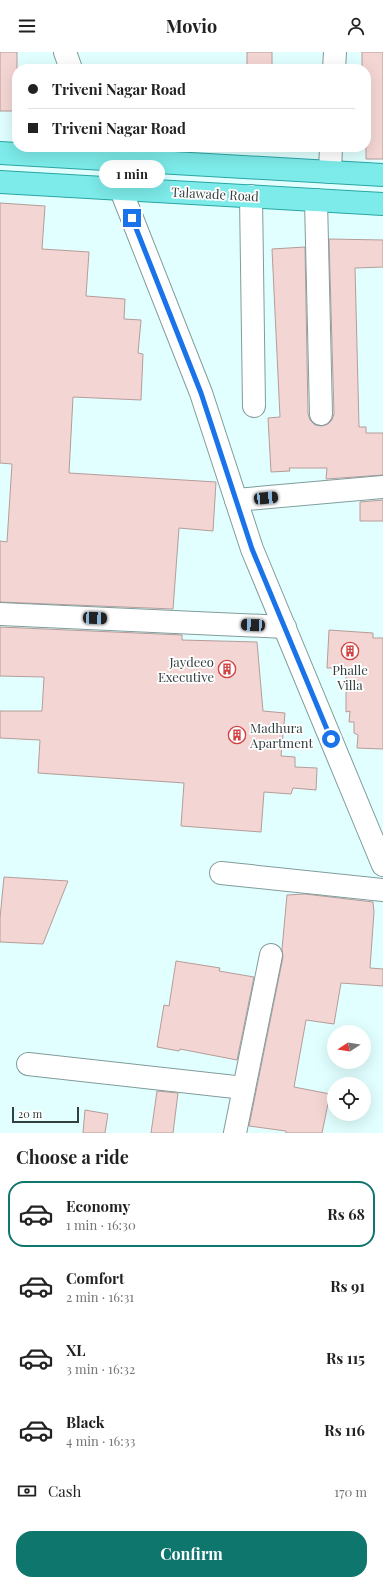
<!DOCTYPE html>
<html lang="en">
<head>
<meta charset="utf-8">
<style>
  body { margin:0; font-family:"Playfair Display",serif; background:#f6f6f6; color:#222; height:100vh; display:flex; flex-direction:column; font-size:15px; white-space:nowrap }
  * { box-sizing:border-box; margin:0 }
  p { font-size:13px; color:#767676 }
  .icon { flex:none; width:22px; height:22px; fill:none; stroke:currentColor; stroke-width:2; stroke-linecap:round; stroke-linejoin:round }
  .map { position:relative; height:1081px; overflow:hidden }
  .details { display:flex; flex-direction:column; background:#fff; flex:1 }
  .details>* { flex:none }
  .hud { position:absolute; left:12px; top:12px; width:359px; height:88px; border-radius:16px; box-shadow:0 4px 16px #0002; display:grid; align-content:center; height:88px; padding:0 16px; background:#fff }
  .needle { width:26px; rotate:258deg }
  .controls { position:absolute; left:327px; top:973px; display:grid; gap:8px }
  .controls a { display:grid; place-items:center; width:44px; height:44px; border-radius:50%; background:#fff; box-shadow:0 4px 16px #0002; font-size:20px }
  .scale { position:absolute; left:12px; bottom:10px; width:67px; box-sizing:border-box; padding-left:4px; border:2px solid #333f3f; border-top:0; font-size:11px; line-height:14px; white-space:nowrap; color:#333f3f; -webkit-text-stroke:3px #fff; paint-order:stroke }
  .end { position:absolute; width:18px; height:18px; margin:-9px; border:5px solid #1a73e8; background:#fff; box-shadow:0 0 0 2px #fff }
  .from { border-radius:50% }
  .bubble { position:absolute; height:28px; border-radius:14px; background:#fff; box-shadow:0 4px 16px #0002; font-size:13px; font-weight:700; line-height:28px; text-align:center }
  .car { position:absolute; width:12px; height:24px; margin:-12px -6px; border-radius:5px; box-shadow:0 0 3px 1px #0007; background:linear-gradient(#222 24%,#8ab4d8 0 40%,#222 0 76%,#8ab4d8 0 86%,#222 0) }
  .hud b { display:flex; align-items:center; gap:14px; height:38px; font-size:15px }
  .hud b+b { border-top:1px solid #e0e0e0 }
  .hud i { width:10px; height:10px; background:#222 }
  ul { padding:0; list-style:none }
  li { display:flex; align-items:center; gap:12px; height:66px; margin:0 8px 6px; padding:0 8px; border:2px solid transparent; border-radius:16px }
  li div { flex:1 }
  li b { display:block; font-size:15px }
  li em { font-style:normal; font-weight:700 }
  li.active { border-color:#0f766e }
  li>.icon { width:36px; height:36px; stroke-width:1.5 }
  h2 { padding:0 16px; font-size:18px; line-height:48px }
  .pay { display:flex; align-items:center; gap:10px; height:44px; padding:0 16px; font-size:15px }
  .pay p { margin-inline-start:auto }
  .cta { display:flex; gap:8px; margin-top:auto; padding:8px 16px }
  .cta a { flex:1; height:46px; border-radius:16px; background:#0f766e; color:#fff; font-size:16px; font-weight:700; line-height:46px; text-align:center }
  header { display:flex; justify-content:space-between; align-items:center; height:52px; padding:0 16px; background:#fff; font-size:18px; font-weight:700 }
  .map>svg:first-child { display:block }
  .building { fill:#f3d6d4; stroke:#b69c99 }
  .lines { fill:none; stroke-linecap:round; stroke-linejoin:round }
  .street-casing { stroke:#809c9b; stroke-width:24 }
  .secondary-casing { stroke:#809c9b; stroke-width:24 }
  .primary-casing { stroke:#2aa6a4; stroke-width:24 }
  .street { stroke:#fff; stroke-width:22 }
  .secondary { stroke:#fff; stroke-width:22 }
  .primary { stroke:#7cebe9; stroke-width:22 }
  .route { stroke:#1a73e8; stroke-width:5 }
  .labels { text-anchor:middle; stroke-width:3.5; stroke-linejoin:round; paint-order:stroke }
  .street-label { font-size:13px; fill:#333f3f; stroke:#fff }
  .poi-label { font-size:13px; fill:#333f3f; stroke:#fff; text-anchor:end }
</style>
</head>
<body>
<header><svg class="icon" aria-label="menu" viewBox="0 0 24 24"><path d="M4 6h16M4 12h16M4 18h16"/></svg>Movio<svg class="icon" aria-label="person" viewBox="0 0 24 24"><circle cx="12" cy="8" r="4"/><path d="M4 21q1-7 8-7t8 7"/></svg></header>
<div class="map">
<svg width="383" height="1081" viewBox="0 0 383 1081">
  <rect width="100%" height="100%" fill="#e0fffe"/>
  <!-- building -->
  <g class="building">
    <rect x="0" y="0" width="17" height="59"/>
    <rect x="247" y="0" width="25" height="17"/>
    <polygon points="362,0 383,0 383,107 366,107 366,17 362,17"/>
    <polygon points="0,151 45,154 42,197 89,200 86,244 125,247 124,267 141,268 138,301 143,302 141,348 73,345 69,421 216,430 213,479 179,476 173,557 0,550 0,489 7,490 12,412 0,411"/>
    <polygon points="329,187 383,188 383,215 355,216 359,375 366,375 366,381 383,381 383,423 326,427 327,416 289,416 290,419 271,420 268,366 280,365 272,197 305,195 308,362 310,368 315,373 322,374 328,372 332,368 334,362"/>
    <polygon points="383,448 383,469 360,469 360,450"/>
    <polygon points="0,575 182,583 182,588 257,590 263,659 285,661 281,704 295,705 295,715 317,716 316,738 293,736 291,742 264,740 261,780 181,774 184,731 38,721 40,688 0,686 0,659 42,659 44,625 0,624"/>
    <polygon points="329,578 373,581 373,586 383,586 383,697 357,696 358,683 354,681 354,670 349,670 350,659 346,660 346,616 327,616"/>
    <polygon points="4,825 68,829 43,892 0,890 0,866"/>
    <polygon points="305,842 373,850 374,860 370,916 383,917 383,934 341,931 334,972 306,968 294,1035 330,1042 322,1081 286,1081 286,1079 249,1074 283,905 282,897 287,843"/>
    <polygon points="176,909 220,916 219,919 254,925 237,1008 180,997 179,999 157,995 164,953 169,954"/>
    <polygon points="157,1039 178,1041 173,1081 151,1081"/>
    <polygon points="85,1058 108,1062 105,1081 83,1081"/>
  </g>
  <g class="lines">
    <defs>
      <g id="street">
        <polyline points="334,17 335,0"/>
        <polyline points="330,120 331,95"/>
        <polyline points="251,144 254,354"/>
        <polyline points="316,148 321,362"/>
        <polyline points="236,448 383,435"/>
        <polyline points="0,562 285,575"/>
        <polyline points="221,821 383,838"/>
        <polyline points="28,1012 244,1036"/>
        <polyline points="235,1081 271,903"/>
      </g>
      <g id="secondary">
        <polyline points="65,0 71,17"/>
        <polyline points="104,95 201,341 252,497 383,813"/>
      </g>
      <g id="primary">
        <polyline points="0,101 383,123"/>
        <polyline points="0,130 383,152"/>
      </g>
    </defs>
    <!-- street casing -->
    <use href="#street" class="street-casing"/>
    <!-- secondary casing -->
    <use href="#secondary" class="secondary-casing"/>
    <!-- primary casing -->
    <use href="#primary" class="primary-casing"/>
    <!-- street -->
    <use href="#street" class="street"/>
    <!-- secondary -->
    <use href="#secondary" class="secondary"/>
    <!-- primary -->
    <use href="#primary" class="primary"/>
  </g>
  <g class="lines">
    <!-- route -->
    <polyline class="route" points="132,166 201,341 252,497 331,687"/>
  </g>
  <!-- icons -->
  <defs>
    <symbol id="building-ring" viewBox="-11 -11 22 22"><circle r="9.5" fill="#fff" stroke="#d14243" stroke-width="1.5"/><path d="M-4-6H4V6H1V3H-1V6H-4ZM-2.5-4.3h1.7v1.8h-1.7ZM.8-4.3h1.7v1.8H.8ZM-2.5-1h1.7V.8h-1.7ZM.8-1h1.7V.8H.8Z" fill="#d14243"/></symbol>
  </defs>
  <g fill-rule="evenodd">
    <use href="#building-ring" x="340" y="589" width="20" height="20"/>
    <use href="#building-ring" x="217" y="607" width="20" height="20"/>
    <use href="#building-ring" x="227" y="673" width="20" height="20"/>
  </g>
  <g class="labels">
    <!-- street labels -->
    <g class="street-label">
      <text transform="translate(215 142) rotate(3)" y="5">Talawade Road</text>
    </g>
    <!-- poi labels -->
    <g class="poi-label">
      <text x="214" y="615">Jaydeeo<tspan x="214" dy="15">Executive</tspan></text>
      <text x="350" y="623" text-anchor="middle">Phalle<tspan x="350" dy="15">Villa</tspan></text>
      <text x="250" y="681" text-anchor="start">Madhura<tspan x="250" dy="15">Apartment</tspan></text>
    </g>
  </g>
</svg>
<div class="controls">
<a><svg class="needle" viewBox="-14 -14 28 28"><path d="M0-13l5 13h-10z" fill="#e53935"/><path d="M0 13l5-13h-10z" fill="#767676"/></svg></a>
<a><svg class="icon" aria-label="locate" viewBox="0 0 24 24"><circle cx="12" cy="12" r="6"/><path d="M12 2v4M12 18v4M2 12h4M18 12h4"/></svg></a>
</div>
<div class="scale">20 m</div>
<i class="end from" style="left:331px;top:687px"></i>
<i class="end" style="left:132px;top:166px"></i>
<div class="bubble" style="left:99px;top:108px;width:66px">1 min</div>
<i class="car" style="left:266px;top:446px;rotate:85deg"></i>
<i class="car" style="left:95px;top:566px;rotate:92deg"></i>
<i class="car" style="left:253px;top:573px;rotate:273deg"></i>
<div class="hud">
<b><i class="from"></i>Triveni Nagar Road</b>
<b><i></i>Triveni Nagar Road</b>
</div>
</div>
<section class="details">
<h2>Choose a ride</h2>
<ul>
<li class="active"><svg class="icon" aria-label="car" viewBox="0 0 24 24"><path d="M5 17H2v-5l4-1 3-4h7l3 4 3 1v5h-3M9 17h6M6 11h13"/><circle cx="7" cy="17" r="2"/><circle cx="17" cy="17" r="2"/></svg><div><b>Economy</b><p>1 min · 16:30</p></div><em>Rs 68</em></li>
<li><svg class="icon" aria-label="car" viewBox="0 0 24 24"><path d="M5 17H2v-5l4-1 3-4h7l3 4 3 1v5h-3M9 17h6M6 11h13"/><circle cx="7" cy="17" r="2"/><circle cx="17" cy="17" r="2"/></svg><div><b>Comfort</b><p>2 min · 16:31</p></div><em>Rs 91</em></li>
<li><svg class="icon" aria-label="car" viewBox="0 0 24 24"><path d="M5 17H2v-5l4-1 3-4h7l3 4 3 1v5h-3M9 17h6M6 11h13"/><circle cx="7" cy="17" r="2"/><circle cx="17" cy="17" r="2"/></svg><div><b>XL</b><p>3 min · 16:32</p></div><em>Rs 115</em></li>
<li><svg class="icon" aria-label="car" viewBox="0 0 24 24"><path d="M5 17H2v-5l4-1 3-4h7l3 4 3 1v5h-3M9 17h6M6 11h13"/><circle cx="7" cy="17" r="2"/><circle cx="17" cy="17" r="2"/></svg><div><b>Black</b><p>4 min · 16:33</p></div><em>Rs 116</em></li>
</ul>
<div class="pay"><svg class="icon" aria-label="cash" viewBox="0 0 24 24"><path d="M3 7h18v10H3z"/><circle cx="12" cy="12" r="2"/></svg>Cash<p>170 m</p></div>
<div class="cta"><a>Confirm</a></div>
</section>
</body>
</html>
